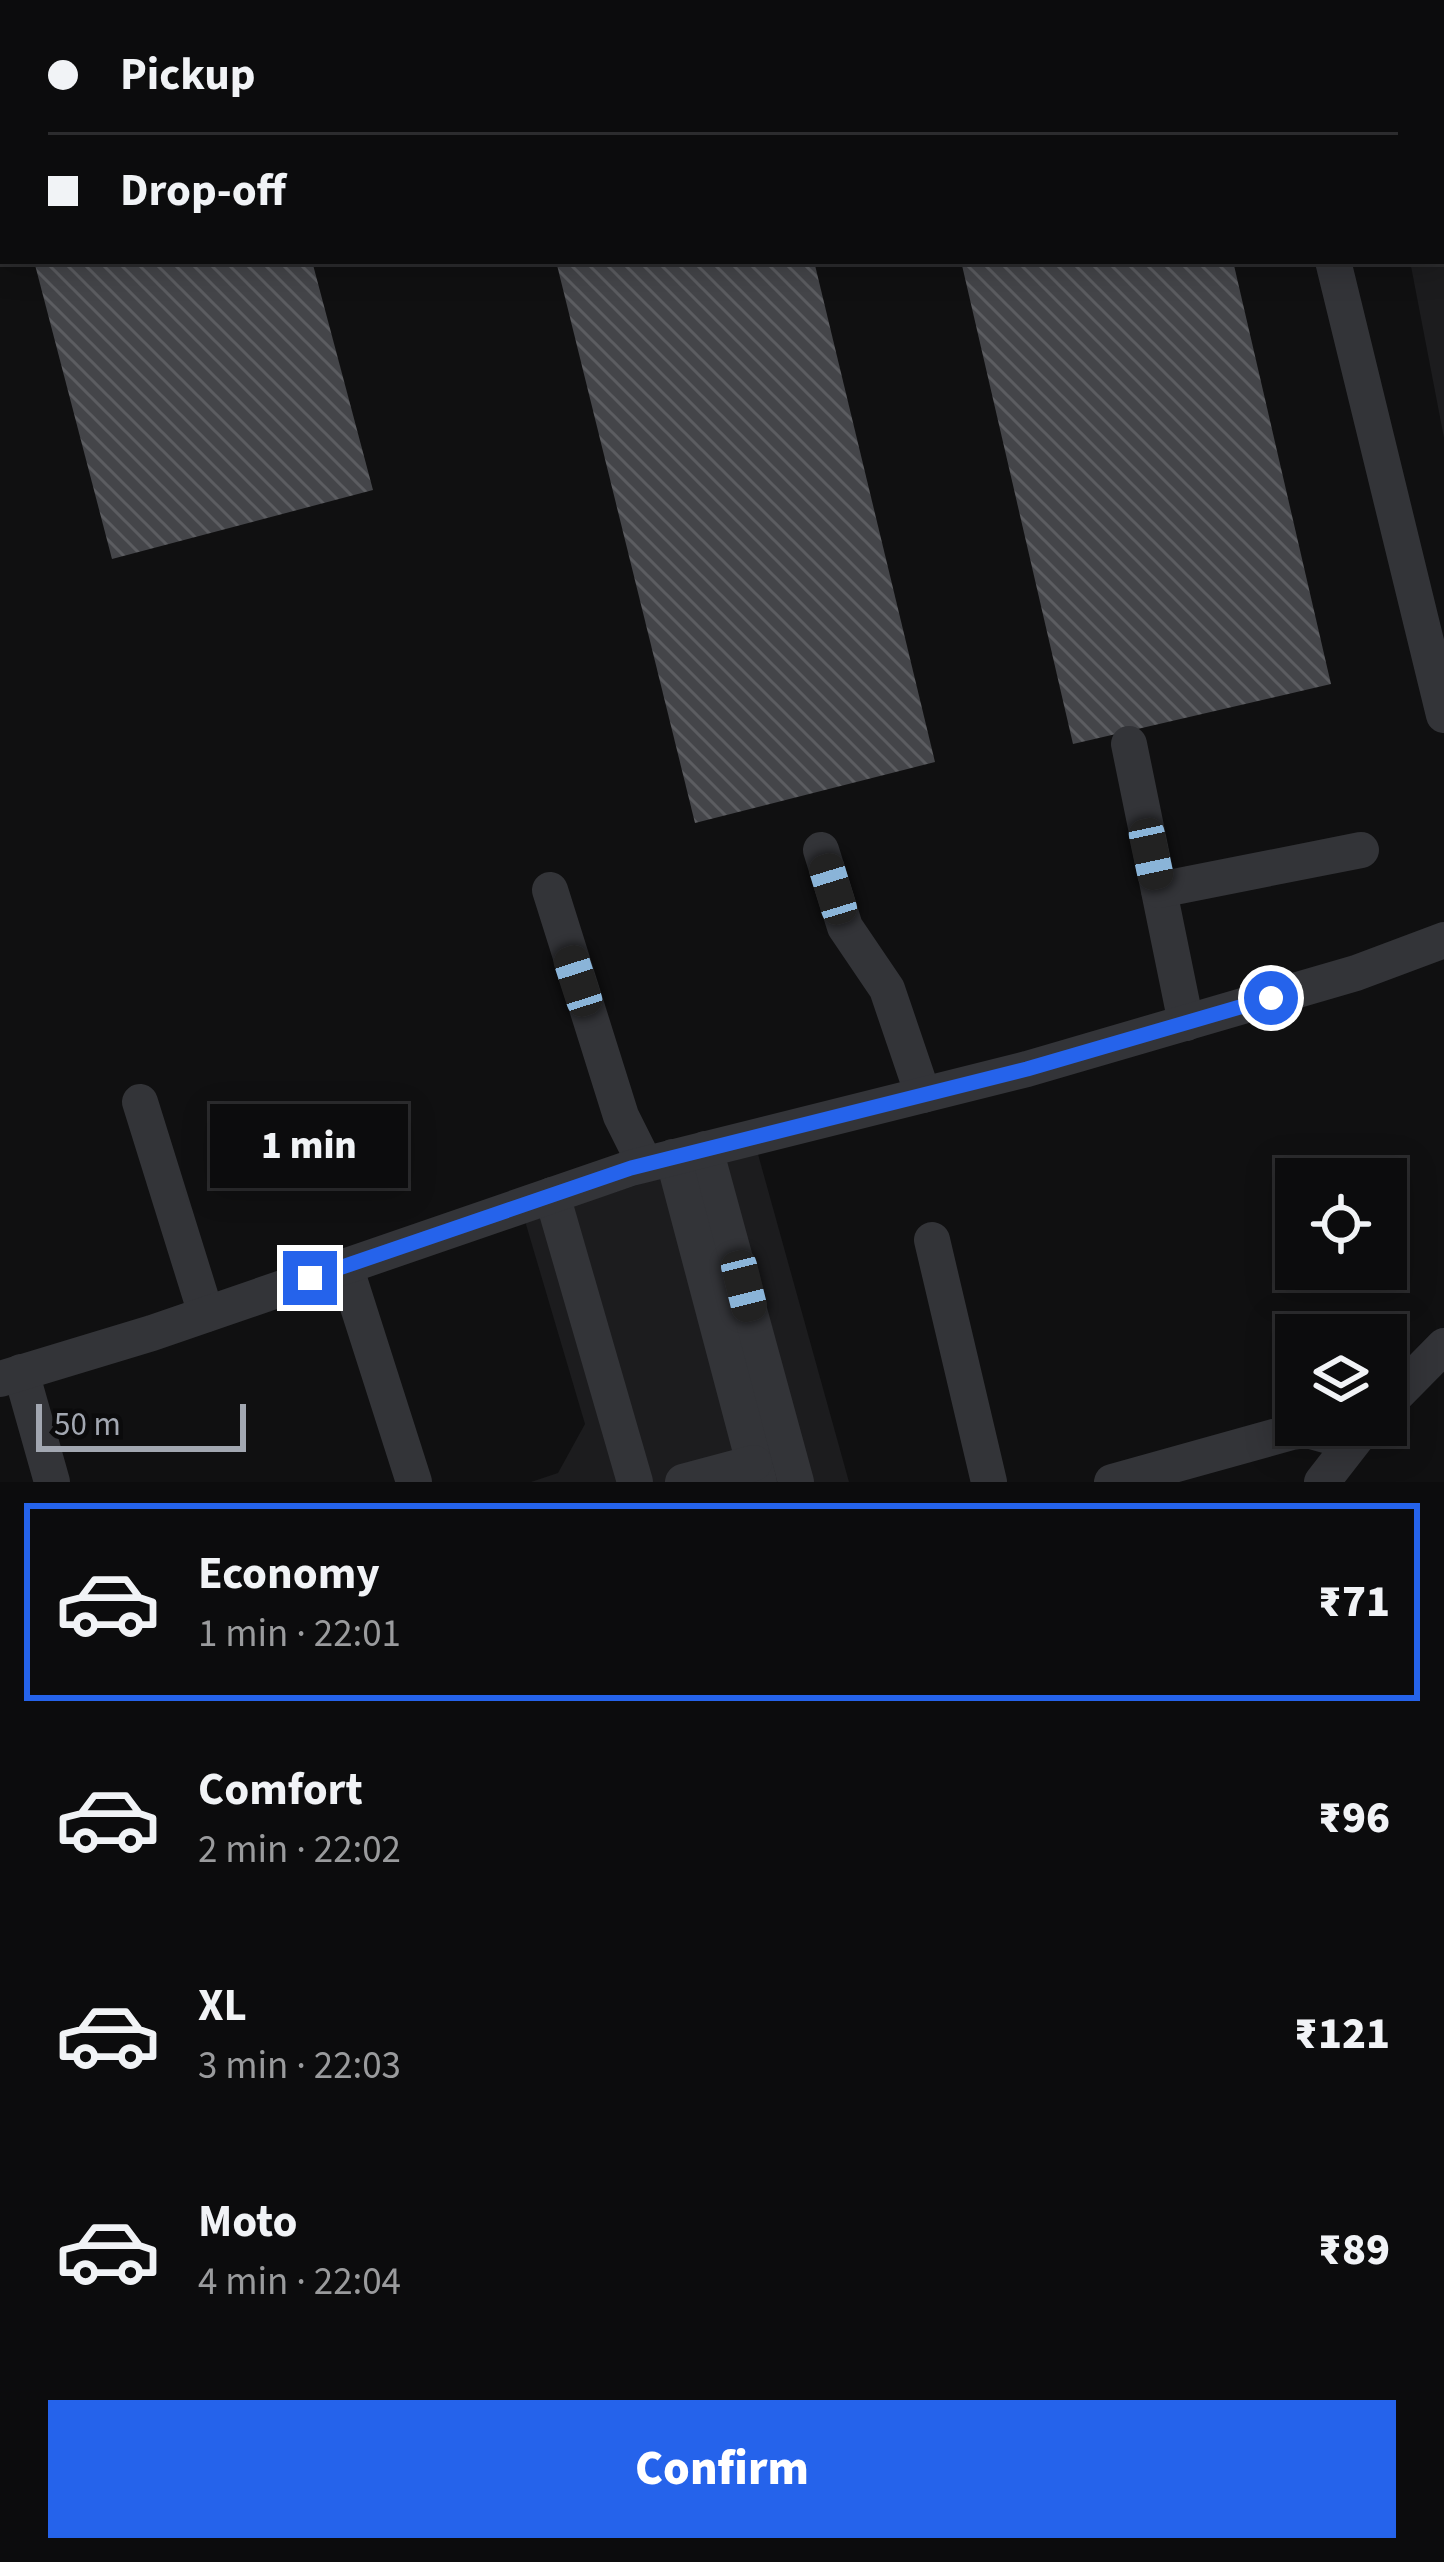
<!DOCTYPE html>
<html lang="en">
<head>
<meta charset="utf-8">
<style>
  body { margin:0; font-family:"Source Sans 3",sans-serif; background:#1a1a1b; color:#f1f3f6; height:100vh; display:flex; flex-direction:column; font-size:45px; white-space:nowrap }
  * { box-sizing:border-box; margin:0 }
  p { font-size:39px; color:#9a9b9d }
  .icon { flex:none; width:66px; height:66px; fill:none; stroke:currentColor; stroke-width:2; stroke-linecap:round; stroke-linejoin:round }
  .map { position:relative; height:1482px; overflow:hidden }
  .sheet { display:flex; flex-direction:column; background:#0c0c0d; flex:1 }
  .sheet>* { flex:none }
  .top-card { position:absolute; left:0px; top:0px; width:1446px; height:264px; box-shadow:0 6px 30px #0003,0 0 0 3px #2c2c2e; display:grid; align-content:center; height:264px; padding:0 48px; background:#0c0c0d }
  .fabs { position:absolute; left:1275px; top:1158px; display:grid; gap:24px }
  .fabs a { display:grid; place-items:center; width:132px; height:132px; border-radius:0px; background:#0c0c0d; box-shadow:0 6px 30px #0003,0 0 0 3px #2c2c2e; font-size:60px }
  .scale { position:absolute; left:36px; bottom:30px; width:210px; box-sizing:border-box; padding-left:12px; border:6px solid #a2a7b1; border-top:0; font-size:33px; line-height:42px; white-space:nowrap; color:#a2a7b1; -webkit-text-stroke:9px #0b0b0c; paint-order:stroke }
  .end { position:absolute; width:54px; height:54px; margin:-27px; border:15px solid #2563eb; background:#fff; box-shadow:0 0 0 6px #fff }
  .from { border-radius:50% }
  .bubble { position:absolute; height:84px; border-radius:0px; background:#0c0c0d; box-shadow:0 6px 30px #0003,0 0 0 3px #2c2c2e; font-size:39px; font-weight:800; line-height:84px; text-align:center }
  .car { position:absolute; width:36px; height:72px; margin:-36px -18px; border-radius:15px; box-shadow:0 0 9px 3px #0007; background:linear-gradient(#222 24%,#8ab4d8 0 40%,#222 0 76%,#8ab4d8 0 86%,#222 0) }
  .top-card b { display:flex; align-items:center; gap:42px; height:114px; font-size:45px }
  .top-card b+b { border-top:3px solid #2c2c2e }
  .top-card i { width:30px; height:30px; background:#f1f3f6 }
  ul { padding:21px 0 0; list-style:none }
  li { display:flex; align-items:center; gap:36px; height:198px; margin:0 24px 18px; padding:0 24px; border:6px solid transparent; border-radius:0px }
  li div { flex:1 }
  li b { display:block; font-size:45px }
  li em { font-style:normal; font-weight:800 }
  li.on { border-color:#2563eb }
  li>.icon { width:108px; height:108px; stroke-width:1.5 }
  .primary-button { display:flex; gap:24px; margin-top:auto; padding:24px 48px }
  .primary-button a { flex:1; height:138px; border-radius:0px; background:#2563eb; color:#fff; font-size:48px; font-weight:800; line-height:138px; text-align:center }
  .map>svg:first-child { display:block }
  .built { fill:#1c1c1e }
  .building { fill:url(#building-back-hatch) }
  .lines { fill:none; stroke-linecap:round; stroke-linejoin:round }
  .minor { stroke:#333438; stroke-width:36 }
  .route { stroke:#2563eb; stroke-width:15 }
</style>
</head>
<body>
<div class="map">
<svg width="1444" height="1482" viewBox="0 0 1444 1482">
  <defs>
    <pattern id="building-back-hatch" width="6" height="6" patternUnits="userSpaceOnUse" patternTransform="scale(3)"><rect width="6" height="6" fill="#444549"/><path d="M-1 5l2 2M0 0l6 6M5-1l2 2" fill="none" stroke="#5c5d61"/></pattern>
  </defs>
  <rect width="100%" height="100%" fill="#101011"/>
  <!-- built -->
  <g class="built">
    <polygon points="0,0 642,0 3,3 0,180"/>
    <polygon points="1360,0 1444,0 1444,438 1410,261 1443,261 1443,3"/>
    <polygon points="756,1147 849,1482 531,1482 558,1473 585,1424 525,1221"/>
  </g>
  <!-- building -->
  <g class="building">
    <polygon points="34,261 312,261 373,490 112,559"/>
    <polygon points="556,261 814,261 935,762 695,823"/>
    <polygon points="961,261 1233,261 1331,684 1073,744"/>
  </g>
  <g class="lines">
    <!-- minor -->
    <g class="minor">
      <polyline points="26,0 27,3"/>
      <polyline points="1271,0 1272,3"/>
      <polyline points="1335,0 1335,3"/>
      <polyline points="332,3 346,0"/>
      <polyline points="1333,261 1444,715"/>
      <polyline points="1129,744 1186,1023"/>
      <polyline points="821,850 845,927 887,989 923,1095"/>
      <polyline points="550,890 621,1116 645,1164"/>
      <polyline points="1159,890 1361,850"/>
      <polyline points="140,1102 206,1314"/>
      <polyline points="705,1149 796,1482"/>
      <polyline points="673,1157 759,1482"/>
      <polyline points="552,1195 635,1482"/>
      <polyline points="932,1240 989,1482"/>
      <polyline points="345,1266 414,1482"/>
      <polyline points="21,1372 52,1482"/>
      <polyline points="0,1379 152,1333 631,1168 1027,1069 1356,973 1444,940"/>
      <polyline points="1386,1405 1444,1346"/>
      <polyline points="683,1482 754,1463"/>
      <polyline points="1112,1482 1292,1432 1307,1430 1350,1442"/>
      <polyline points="1322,1482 1364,1428"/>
    </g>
  </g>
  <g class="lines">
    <!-- route -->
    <polyline class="route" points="310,1278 631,1168 1027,1069 1271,998"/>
  </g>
</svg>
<div class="fabs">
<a><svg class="icon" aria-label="locate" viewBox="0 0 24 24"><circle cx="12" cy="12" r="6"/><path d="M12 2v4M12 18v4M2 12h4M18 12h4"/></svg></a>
<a><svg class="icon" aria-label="layers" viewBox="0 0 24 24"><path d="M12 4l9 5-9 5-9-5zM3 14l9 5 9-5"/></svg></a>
</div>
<div class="scale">50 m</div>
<i class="end from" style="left:1271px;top:998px"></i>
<i class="end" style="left:310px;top:1278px"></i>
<div class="bubble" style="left:210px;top:1104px;width:198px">1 min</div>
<i class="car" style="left:1151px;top:854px;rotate:168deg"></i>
<i class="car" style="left:833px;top:889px;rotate:343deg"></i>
<i class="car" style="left:578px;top:981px;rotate:342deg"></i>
<i class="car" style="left:744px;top:1286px;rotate:166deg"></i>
<div class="top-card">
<b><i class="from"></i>Pickup</b>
<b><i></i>Drop-off</b>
</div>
</div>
<section class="sheet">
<ul>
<li class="on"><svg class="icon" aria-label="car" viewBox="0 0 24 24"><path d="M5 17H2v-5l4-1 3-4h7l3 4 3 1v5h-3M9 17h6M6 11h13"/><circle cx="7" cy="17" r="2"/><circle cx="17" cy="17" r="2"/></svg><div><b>Economy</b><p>1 min · 22:01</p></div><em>₹71</em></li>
<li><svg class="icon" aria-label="car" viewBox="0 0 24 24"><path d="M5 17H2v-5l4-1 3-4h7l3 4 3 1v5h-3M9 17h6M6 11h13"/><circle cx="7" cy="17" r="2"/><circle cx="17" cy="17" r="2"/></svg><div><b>Comfort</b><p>2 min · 22:02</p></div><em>₹96</em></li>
<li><svg class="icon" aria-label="car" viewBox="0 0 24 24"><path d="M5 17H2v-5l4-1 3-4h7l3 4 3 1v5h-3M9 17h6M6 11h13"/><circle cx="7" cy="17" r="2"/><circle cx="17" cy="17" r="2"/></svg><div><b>XL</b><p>3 min · 22:03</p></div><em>₹121</em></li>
<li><svg class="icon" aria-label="car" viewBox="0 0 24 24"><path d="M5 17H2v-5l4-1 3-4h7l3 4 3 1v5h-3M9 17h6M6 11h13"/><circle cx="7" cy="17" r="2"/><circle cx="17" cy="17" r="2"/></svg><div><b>Moto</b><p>4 min · 22:04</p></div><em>₹89</em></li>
</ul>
<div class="primary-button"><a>Confirm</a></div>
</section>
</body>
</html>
